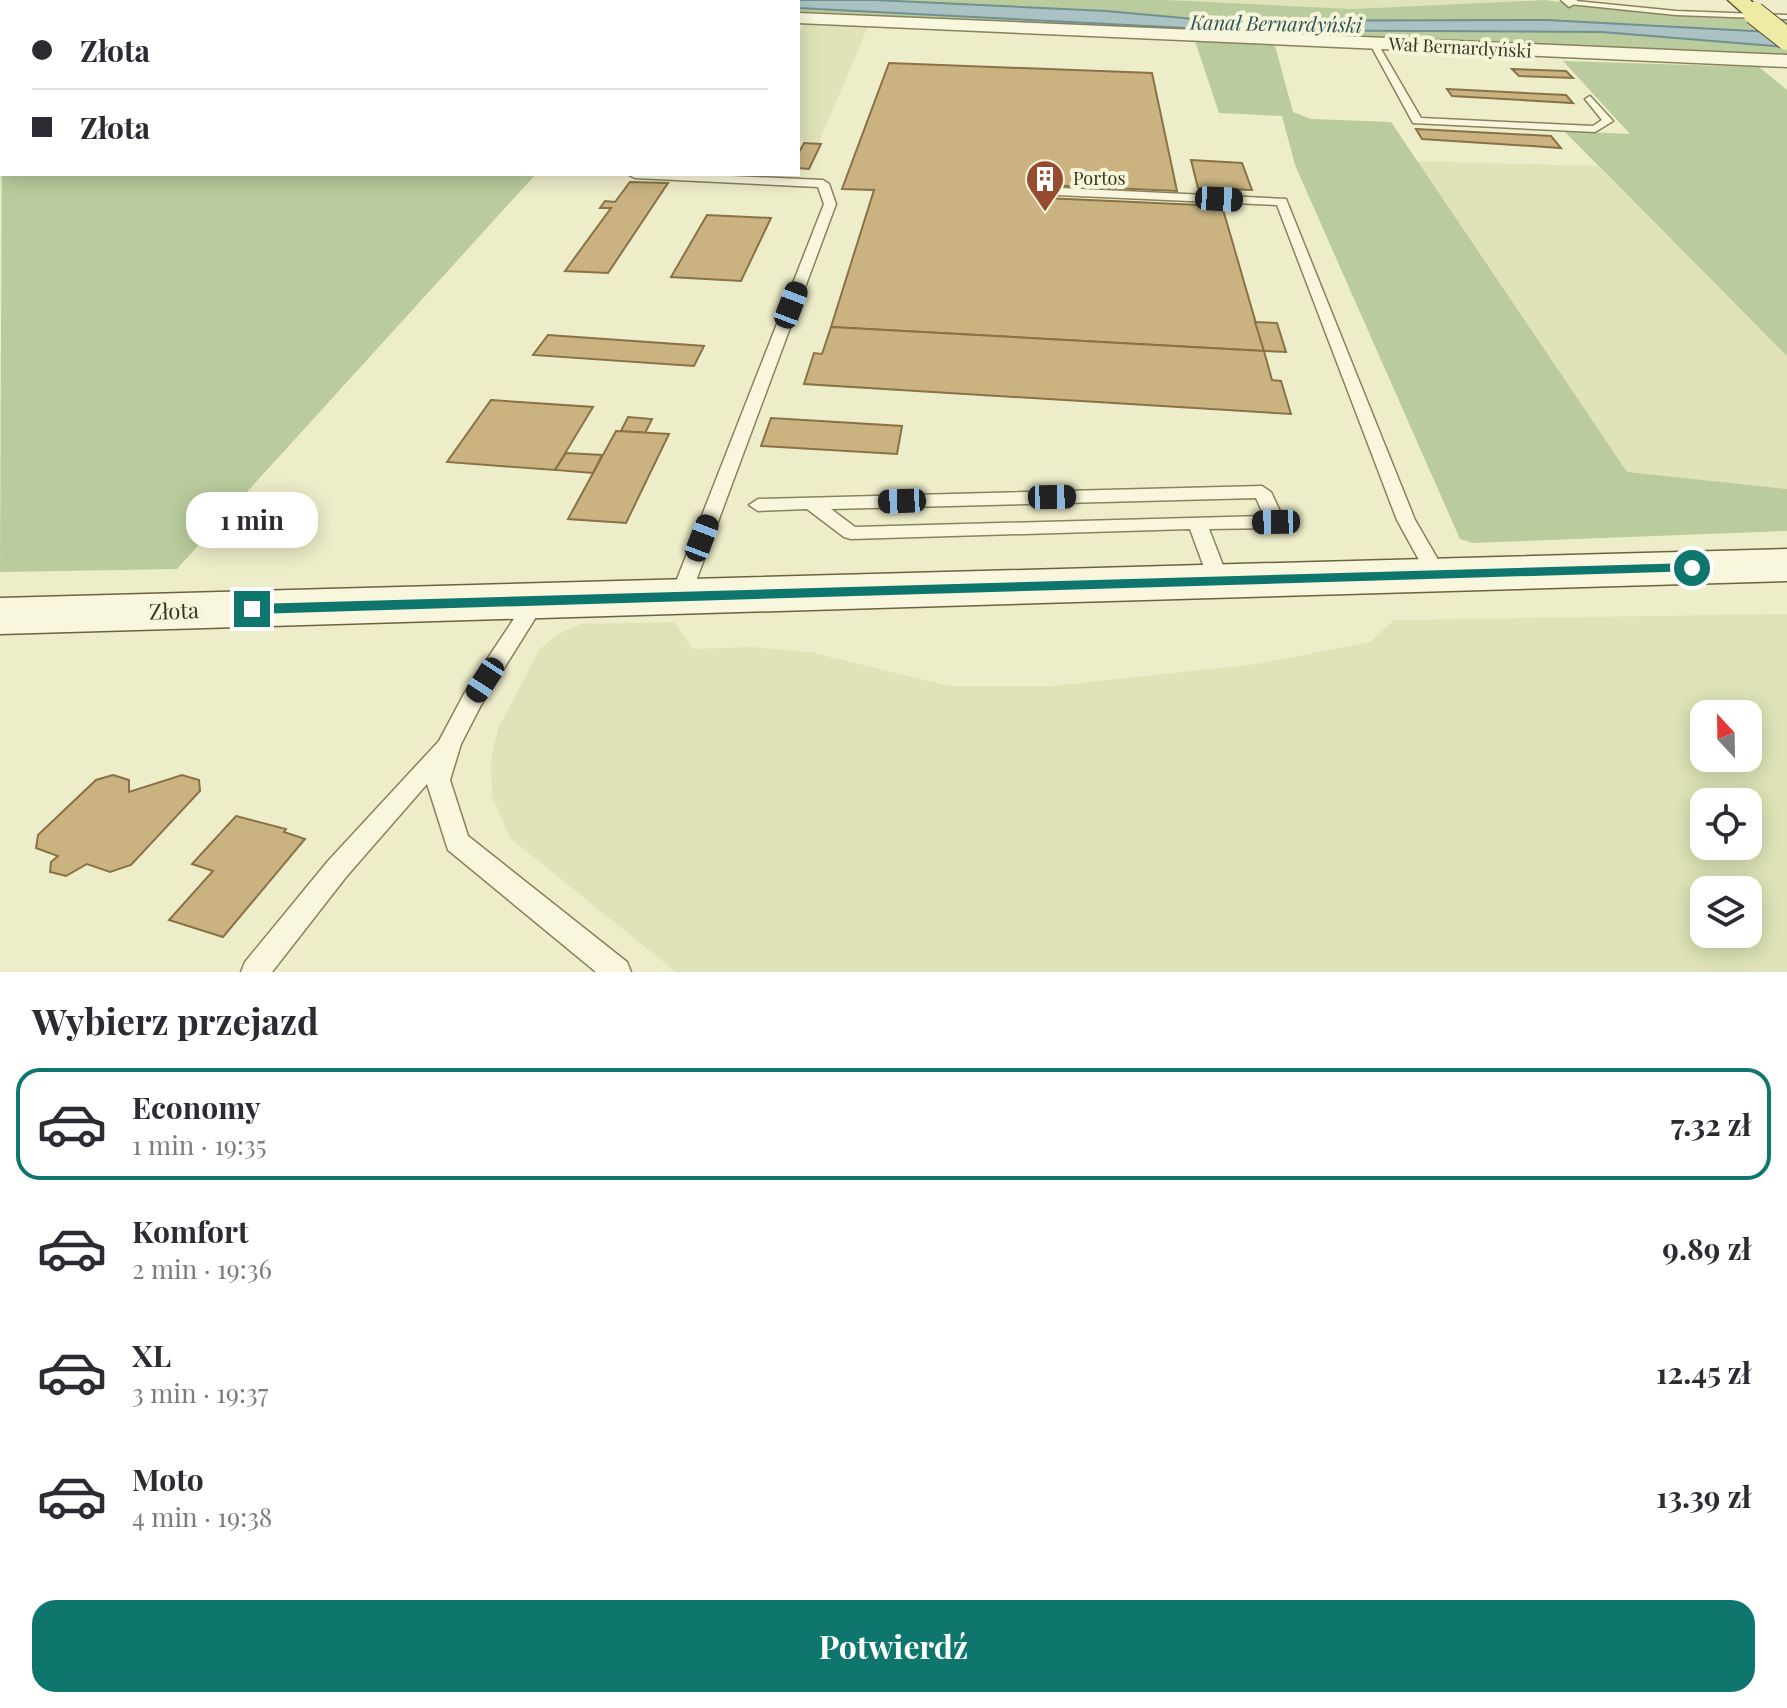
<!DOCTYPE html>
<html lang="pl">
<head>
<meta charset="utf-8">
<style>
  body { margin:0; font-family:"Playfair Display",serif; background:#f2f2f3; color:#2b2b33; height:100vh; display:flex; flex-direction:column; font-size:30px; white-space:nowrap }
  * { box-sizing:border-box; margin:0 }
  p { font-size:26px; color:#7c7c81 }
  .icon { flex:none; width:44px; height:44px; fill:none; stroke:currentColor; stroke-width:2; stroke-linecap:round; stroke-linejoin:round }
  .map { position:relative; height:972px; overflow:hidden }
  .details { display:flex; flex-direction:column; background:#fff; flex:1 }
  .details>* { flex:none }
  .hud { position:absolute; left:0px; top:0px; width:800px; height:176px; box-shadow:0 4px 20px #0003; display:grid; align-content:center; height:176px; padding:0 32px; background:#fff }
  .needle { width:52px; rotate:338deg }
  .fabs { position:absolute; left:1690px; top:700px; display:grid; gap:16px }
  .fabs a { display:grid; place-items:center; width:72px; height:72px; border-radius:16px; background:#fff; box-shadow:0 4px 20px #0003; font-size:40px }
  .end { position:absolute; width:36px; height:36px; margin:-18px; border:10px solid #0f766e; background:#fff; box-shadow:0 0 0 4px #fff }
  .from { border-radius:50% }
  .bubble { position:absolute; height:56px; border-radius:24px; background:#fff; box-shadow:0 4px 20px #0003; font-size:26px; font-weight:700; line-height:56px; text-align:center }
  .car { position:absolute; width:24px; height:48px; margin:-24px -12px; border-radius:10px; box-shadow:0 0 6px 2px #0007; background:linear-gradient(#222 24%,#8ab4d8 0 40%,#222 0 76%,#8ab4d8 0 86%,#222 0) }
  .hud b { display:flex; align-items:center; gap:28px; height:76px; font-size:30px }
  .hud b+b { border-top:2px solid #e1e1e2 }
  .hud i { width:20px; height:20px; background:#2b2b33 }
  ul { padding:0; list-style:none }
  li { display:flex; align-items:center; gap:24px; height:112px; margin:0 16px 12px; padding:0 16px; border:4px solid transparent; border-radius:24px }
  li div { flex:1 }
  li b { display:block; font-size:30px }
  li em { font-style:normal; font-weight:700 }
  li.on { border-color:#0f766e }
  li>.icon { width:72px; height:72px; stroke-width:1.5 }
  h2 { padding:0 32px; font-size:36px; line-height:96px }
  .action { display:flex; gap:16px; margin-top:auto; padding:16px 32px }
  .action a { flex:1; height:92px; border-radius:24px; background:#0f766e; color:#fff; font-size:32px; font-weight:700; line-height:92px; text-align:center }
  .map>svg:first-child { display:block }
  .farmland { fill:#dfe3b7; fill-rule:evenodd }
  .green { fill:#bacc9d }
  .water { fill:#aac2c2; stroke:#709091; stroke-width:2 }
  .building { fill:#cab381; stroke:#897245; stroke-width:2 }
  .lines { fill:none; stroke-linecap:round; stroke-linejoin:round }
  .lane-casing { stroke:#8a815e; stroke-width:3 }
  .street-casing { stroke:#8a815e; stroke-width:3 }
  .secondary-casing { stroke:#6c6241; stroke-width:3 }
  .primary-casing { stroke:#584e32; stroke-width:3 }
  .lane { fill:#f8f7dd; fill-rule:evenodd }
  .street { fill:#f8f7dd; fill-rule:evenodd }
  .secondary { fill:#f8f7dd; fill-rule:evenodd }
  .primary { fill:#efeba4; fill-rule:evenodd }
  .primary-bridge-casing { stroke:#584e32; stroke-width:24; stroke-linecap:butt }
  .primary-bridge { stroke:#efeba4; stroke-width:22 }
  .route { fill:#0f766e }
  .labels { text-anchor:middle; stroke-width:8; stroke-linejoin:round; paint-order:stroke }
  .far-street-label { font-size:18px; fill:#3b3521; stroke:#f5f5d9 }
  .far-poi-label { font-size:18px; fill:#3b3521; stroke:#f5f5d9; text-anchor:start }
  .far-water-label { font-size:20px; font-style:italic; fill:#31525a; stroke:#f5f5d9 }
  .street-label { font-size:22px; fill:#3b3521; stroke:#f5f5d9 }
</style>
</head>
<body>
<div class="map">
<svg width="1787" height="972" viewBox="0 0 1787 972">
  <rect width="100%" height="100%" fill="#eeedc9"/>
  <!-- farmland -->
  <g class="farmland">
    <polygon points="1167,0 1529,0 1353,9"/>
    <polygon points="806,21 869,24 819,142 798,141 798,35"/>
    <polygon points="1414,161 1598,166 1787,356 1787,489 1627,473"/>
    <path d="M 1787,614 L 1787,972 L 676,972 L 510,838 L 492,796 L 491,759 L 498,729 L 539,650 L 556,635 L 581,624 L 674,622 L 693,649 L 751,647 L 810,652 L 949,686 L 1053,686 L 1257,664 L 1370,642 L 1394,620 ZM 1704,714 L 1748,714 L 1748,758 L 1704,758 ZM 1748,802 L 1748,846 L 1704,846 L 1704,802 ZM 1748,890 L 1748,934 L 1704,934 L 1704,890 Z"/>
  </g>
  <!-- green -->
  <g class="green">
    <polygon points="875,0 1167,0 1353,9 1544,0 1676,14 1787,18 1787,33 1547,20 1217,21 1106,11"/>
    <polygon points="798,8 1224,30 1602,32 1787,47 1787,58 798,16"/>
    <polygon points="1194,38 1274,42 1293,112 1311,119 1391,122 1627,472 1787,489 1787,531 1473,543 1460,539 1295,165 1282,116 1219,113"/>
    <polygon points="1563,61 1759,67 1787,90 1787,356 1564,131 1630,134"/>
    <polygon points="2,112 2,174 536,174 177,569 0,572"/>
  </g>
  <!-- water -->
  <polygon class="water" points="526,0 875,0 1106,11 1217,21 1547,20 1787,33 1787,47 1602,32 1224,30 798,8 798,2"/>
  <!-- building -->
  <g class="building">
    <polygon points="889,63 1152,73 1177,191 1045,185 1045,198 1222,206 1264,351 831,327 874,190 842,189"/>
    <polygon points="1512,69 1566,71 1573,78 1519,76"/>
    <polygon points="1447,89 1566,95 1573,103 1452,96"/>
    <polygon points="1416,129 1551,136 1561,148 1422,139"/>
    <polygon points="804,143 821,144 809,169 798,168 798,154"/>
    <polygon points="1191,160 1242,163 1252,190 1198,188"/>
    <polygon points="630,182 668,183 608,273 565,271 611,208 600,208 605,201 615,202"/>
    <polygon points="707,215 771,218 741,281 671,277"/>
    <polygon points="1255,322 1277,323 1286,352 1264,351"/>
    <polygon points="831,327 1264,351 1272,380 1281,381 1291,414 804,384 814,353 822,354"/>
    <polygon points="548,335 704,346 694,366 533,355"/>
    <polygon points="491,400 593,407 555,470 447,462"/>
    <polygon points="628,417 652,419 645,433 621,431"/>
    <polygon points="771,418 902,426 897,454 761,446"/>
    <polygon points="616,431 669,434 626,523 568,519"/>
    <polygon points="566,453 602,455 593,473 555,470"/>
    <polygon points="113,775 129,780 129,792 182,775 199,780 200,791 131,865 110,872 87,864 66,876 50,872 51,862 58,856 36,848 38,835 96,780"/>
    <polygon points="236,816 286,829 284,832 305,839 223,937 169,920 213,871 192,864"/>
  </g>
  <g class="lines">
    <defs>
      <g id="lane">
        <polygon points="1566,0 1676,11 1787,15 1787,19 1676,15 1569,4"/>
        <polygon points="1374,41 1378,44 1421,118 1593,126 1602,120 1585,99 1590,96 1613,121 1595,132 1413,123 1370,44"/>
        <polygon points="687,174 823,180 829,184 836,204 690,597 687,602 673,602 670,597 824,204 818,187 635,178 629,175"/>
        <polygon points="1061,188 1286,199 1415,520 1447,575 1444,580 1430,580 1397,520 1277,205 1057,195 1057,189"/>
        <path d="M 1262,486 L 1271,492 L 1285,522 L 1276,528 L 1209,529 L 1229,581 L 1226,586 L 1212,586 L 1209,581 L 1190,529 L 851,539 L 844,537 L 807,509 L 758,511 L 749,505 L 758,499 ZM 1256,498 L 1264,516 L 855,527 L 831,509 Z"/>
        <polygon points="536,594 543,596 546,601 481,705 461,744 450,780 468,836 627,962 631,972 596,972 448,850 427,784 346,877 272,972 241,972 245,962 328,861 439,741 464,694 529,596"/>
      </g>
      <g id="street">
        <polygon points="371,0 429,0 430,2 372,2"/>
        <polygon points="1561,0 1577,0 1577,2 1569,7"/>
        <polygon points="798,13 1787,55 1787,67 798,23"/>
      </g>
      <polygon id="secondary" points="1787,549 1787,581 0,634 0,598"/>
      <polygon id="primary" points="1728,0 1750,0 1764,13 1761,17 1747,17"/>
    </defs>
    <!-- lane casing -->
    <use href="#lane" class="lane-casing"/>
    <!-- street casing -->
    <use href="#street" class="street-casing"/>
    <!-- secondary casing -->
    <use href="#secondary" class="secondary-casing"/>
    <!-- primary casing -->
    <use href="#primary" class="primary-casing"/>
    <!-- lane -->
    <use href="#lane" class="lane"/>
    <!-- street -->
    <use href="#street" class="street"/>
    <!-- secondary -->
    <use href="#secondary" class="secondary"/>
    <!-- primary -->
    <use href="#primary" class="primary"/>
    <defs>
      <polyline id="primary-bridge" points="1754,13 1787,39"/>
    </defs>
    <!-- primary-bridge casing -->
    <use href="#primary-bridge" class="primary-bridge-casing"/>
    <!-- primary-bridge -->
    <use href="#primary-bridge" class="primary-bridge"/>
  </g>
  <!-- route -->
  <polygon class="route" points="1692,563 1699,568 1697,571 252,614 245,609 252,604"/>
  <!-- icons -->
  <defs>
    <symbol id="building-pin" viewBox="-11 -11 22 30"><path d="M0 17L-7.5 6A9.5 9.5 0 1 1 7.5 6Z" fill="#974b30" stroke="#f5f5d9"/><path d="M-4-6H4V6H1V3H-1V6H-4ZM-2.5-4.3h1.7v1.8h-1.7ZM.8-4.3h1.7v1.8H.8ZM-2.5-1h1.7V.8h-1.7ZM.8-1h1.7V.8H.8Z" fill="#fff"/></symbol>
  </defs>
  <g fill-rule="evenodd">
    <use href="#building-pin" x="1023" y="157" width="44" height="60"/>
  </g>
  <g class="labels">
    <!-- far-street labels -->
    <g class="far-street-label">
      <text transform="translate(1460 48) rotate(3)" y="6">Wał Bernardyński</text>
    </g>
    <!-- far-poi labels -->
    <g class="far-poi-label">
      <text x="1073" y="185">Portos</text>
    </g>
    <!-- far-water labels -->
    <g class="far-water-label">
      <text transform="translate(1276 24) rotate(1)" y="7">Kanał Bernardyński</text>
    </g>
    <!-- street labels -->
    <g class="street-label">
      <text transform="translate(174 611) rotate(-2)" y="8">Złota</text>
    </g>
  </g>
</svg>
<div class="fabs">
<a><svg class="needle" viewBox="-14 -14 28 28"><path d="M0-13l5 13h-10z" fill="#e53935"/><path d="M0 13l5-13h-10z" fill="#7c7c81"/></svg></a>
<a><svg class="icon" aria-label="locate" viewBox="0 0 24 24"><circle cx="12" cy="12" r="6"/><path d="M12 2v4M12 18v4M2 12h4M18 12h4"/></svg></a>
<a><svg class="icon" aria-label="layers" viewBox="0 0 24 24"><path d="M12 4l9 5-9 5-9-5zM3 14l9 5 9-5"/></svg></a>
</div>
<i class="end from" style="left:1692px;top:568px"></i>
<i class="end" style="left:252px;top:609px"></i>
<div class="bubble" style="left:186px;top:492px;width:132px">1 min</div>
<i class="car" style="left:1219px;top:199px;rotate:93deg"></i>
<i class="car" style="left:791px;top:305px;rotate:21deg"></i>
<i class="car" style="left:1052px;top:497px;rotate:89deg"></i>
<i class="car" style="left:902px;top:501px;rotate:268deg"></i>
<i class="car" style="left:1276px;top:522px;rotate:269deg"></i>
<i class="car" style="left:702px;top:538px;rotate:21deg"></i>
<i class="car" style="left:485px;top:680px;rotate:213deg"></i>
<div class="hud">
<b><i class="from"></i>Złota</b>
<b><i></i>Złota</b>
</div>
</div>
<section class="details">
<h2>Wybierz przejazd</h2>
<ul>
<li class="on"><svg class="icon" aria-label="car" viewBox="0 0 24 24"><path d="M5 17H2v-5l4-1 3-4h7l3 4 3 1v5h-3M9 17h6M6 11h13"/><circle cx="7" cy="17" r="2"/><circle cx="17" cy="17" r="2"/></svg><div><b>Economy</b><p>1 min · 19:35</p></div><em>7.32 zł</em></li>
<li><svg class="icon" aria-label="car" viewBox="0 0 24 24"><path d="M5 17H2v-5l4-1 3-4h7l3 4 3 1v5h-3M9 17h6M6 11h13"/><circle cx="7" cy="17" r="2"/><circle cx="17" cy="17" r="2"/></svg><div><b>Komfort</b><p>2 min · 19:36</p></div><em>9.89 zł</em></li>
<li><svg class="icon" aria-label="car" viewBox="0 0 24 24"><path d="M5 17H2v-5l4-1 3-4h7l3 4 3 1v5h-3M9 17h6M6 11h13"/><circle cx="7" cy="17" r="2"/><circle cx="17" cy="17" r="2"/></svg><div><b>XL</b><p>3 min · 19:37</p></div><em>12.45 zł</em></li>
<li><svg class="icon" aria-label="car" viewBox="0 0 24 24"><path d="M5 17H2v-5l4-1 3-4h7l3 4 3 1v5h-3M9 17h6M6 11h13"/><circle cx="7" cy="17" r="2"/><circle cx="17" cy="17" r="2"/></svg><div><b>Moto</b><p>4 min · 19:38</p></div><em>13.39 zł</em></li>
</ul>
<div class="action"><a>Potwierdź</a></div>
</section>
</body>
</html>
